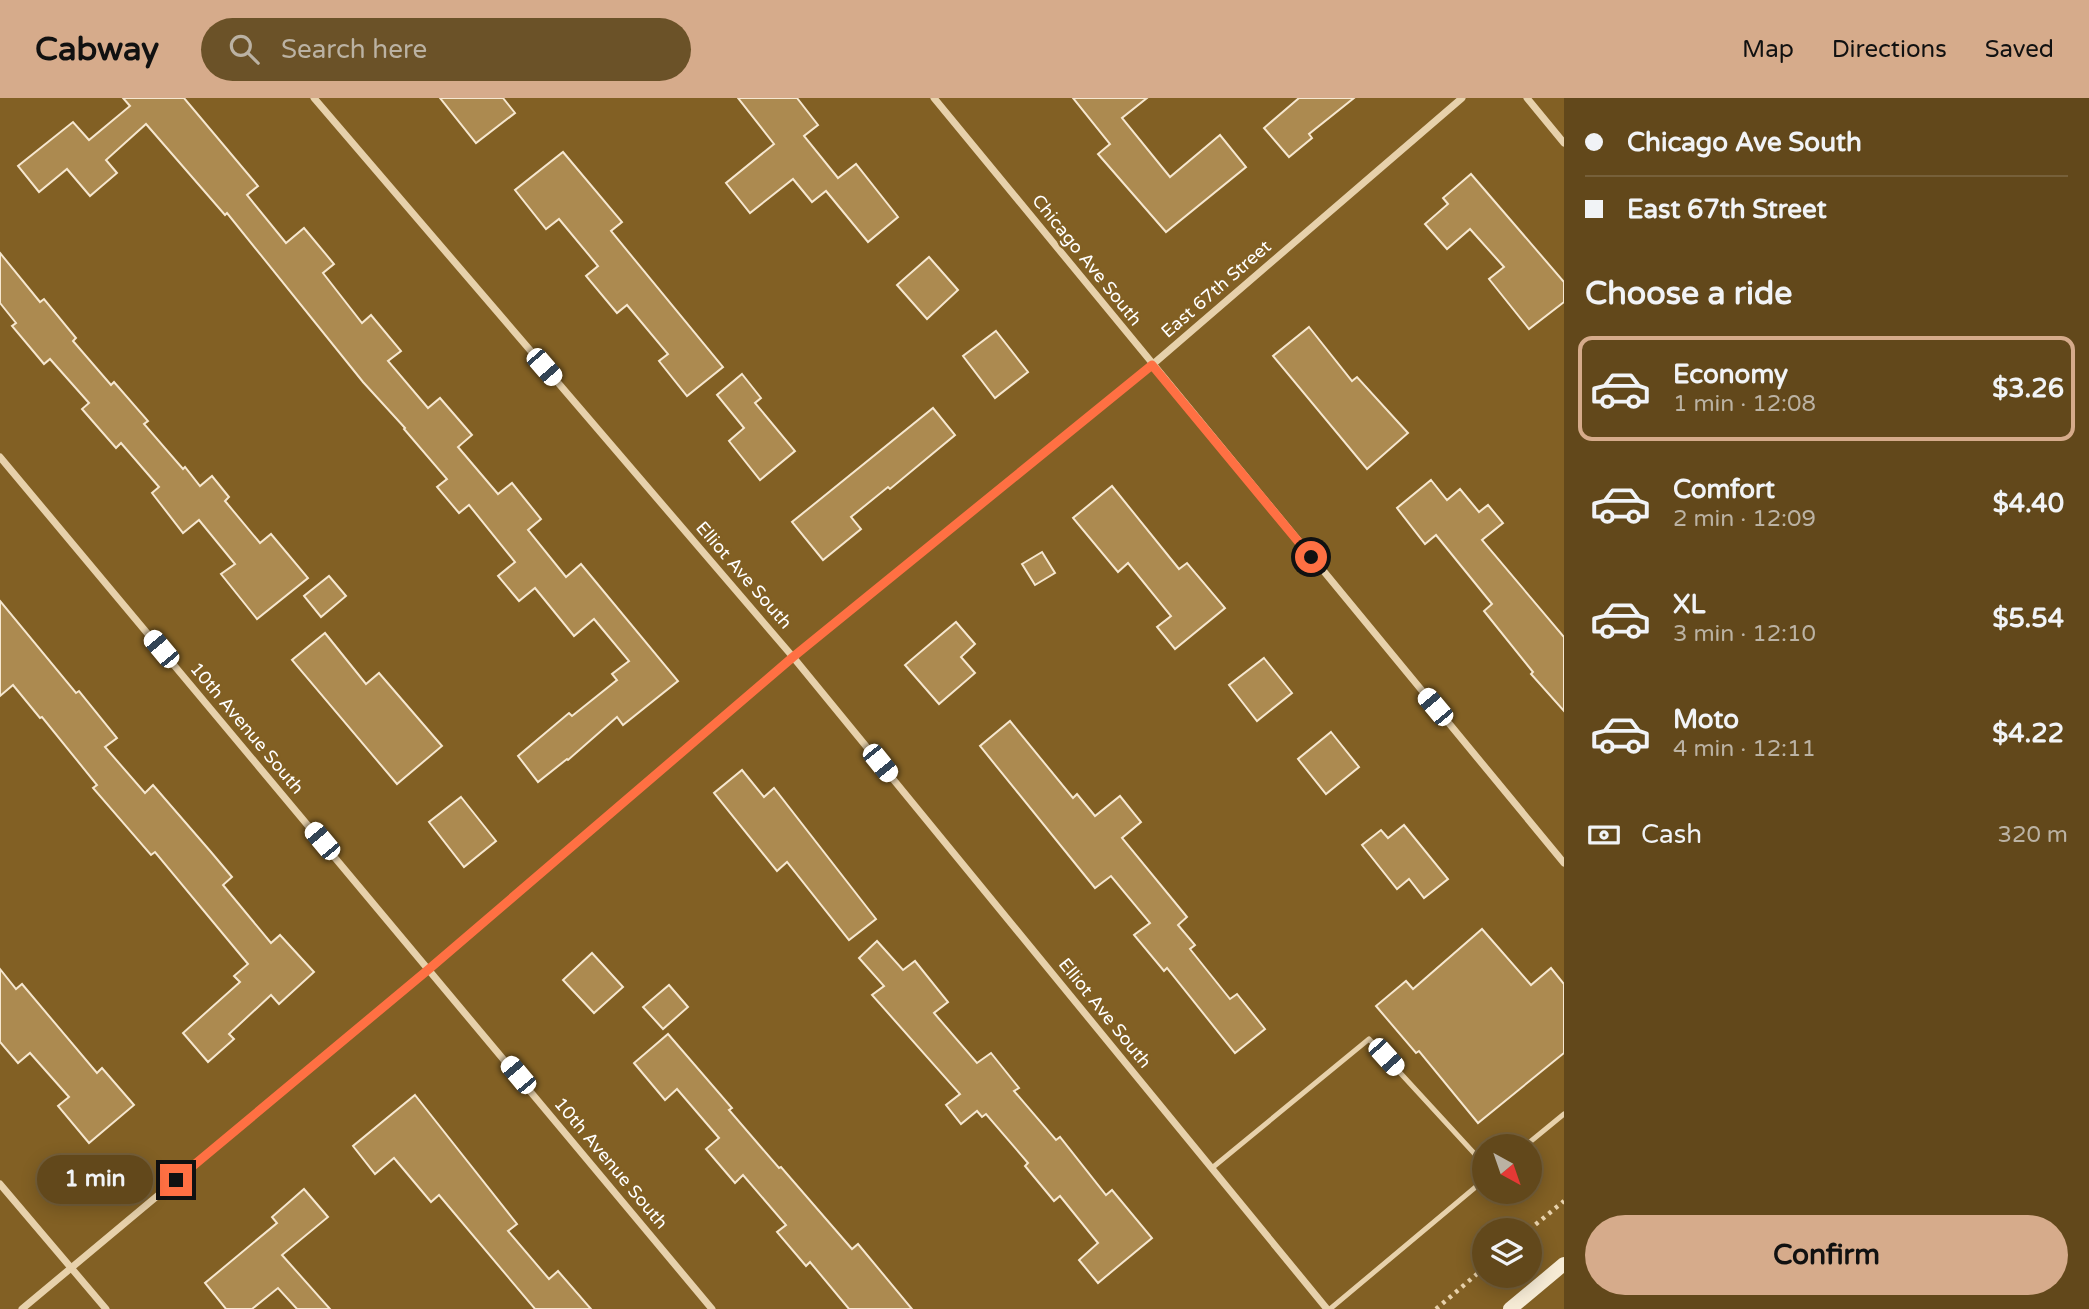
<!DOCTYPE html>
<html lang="en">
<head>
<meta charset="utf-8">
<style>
  body { margin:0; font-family:"Varela Round",sans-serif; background:#6b5228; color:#f1f3f6; height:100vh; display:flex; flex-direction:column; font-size:26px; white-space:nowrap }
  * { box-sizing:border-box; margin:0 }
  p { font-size:23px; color:#bbb2a3 }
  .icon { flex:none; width:38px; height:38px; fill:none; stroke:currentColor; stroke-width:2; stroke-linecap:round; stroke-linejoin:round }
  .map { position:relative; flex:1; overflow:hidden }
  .sheet { display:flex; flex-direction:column; background:#62481b; width:525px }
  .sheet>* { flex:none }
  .guide { display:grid; align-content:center; height:154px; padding:0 21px; background:#62481b }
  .needle { width:46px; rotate:140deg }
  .buttons { position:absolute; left:1472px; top:1036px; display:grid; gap:14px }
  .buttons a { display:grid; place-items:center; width:70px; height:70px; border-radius:50%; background:#62481b; box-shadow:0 4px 18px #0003,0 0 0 2px #76603a; font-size:35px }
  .end { position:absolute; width:32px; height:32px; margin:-16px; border:9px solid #ff7043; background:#111; box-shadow:0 0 0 4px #111 }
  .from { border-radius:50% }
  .bubble { position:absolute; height:49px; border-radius:24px; background:#62481b; box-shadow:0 4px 18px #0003,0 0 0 2px #76603a; font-size:23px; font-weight:700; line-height:49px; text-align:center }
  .car { position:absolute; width:21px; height:42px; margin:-21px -10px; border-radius:9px; box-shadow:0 0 5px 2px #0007; background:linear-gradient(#fff 24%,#345 0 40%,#fff 0 76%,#345 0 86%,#fff 0) }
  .guide b { display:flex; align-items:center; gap:24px; height:66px; font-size:26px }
  .guide b+b { border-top:2px solid #76603a }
  .guide i { width:18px; height:18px; background:#f1f3f6 }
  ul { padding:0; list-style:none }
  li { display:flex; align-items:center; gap:21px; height:105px; margin:0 14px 10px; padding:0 7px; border:4px solid transparent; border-radius:14px }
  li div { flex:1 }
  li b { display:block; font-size:26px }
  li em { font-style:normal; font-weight:700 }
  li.current { border-color:#d6ab8b }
  li>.icon { width:63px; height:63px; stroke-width:1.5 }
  h2 { padding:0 21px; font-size:32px; line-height:84px }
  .pay { display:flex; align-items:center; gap:18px; height:77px; padding:0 21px; font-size:26px }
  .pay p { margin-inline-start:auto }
  .action { display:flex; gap:14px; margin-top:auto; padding:14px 21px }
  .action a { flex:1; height:80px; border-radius:42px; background:#d6ab8b; color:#111; font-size:28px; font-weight:700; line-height:80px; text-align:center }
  header { display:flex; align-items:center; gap:42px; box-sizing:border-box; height:98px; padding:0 35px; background:#d6ab8b; color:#111 }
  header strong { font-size:33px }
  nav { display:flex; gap:38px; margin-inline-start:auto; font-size:24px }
  .search { width:490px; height:63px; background:#6b5228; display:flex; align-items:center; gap:18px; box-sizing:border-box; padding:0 24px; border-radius:38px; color:#bbb2a3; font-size:26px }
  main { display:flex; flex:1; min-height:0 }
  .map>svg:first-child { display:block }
  .building { fill:#ac8a50; stroke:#f6e7cf; stroke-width:2 }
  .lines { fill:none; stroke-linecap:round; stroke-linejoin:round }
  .path { stroke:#e7d1ab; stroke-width:4.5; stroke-dasharray:3.5 5; stroke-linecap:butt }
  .lane { stroke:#e7d1ab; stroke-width:5 }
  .street { stroke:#e7d1ab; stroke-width:7 }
  .secondary { stroke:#f6ebd5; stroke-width:14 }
  .route { stroke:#ff7043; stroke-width:9 }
  .labels { text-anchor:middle; stroke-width:5; stroke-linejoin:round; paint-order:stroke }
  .street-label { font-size:18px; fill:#fff; stroke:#826024 }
</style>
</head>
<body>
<header>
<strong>Cabway</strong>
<div class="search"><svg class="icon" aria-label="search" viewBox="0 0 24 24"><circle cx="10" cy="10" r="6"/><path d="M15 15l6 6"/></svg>Search here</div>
<nav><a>Map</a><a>Directions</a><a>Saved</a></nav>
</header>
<main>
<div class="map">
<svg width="1564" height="1211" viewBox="0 0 1564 1211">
  <rect width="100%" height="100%" fill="#826024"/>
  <!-- building -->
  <g class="building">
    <polygon points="123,0 184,0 258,88 247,97 286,145 304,130 334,166 323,175 362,225 371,217 401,253 388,263 428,310 440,300 472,337 458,349 498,396 512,385 541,421 528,432 566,479 581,466 678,583 623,627 617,619 568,662 567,661 538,684 518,658 569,615 572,618 617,582 612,576 629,563 594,521 574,538 535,490 519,503 498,478 515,464 469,407 459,415 437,389 447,381 404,331 405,330 363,284 227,115 225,117 146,26 106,62 117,75 90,98 67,71 39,94 18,68 73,24 89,42 130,8"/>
    <polygon points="440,0 503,0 515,15 476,45"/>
    <polygon points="738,0 797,0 818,27 804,38 838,80 856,66 898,119 868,144 826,93 812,104 793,81 750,115 726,85 774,46"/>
    <polygon points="1073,0 1147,0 1122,20 1170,79 1220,37 1246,69 1166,134 1098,56 1110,46"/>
    <polygon points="1299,0 1354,0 1309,36 1312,40 1289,59 1264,30"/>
    <polygon points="563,54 622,124 611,133 723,269 687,298 659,263 668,256 627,207 617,215 586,178 598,168 559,121 546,131 515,92"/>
    <polygon points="1471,76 1564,184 1564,204 1529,231 1489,181 1504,169 1470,131 1447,151 1425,126 1448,106 1443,100"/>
    <polygon points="0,155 40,204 44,201 76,240 73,243 111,287 114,284 148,323 144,326 183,371 185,369 200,388 212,378 229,399 225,403 260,445 271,436 308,480 257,521 221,476 235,466 199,422 183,435 152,395 159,389 121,345 116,350 82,311 89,305 50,261 44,266 12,228 16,225 0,205"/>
    <polygon points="929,159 958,192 927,221 897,187"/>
    <polygon points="1309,229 1352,283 1357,279 1408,335 1367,371 1273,258"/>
    <polygon points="996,233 1028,274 995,300 963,258"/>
    <polygon points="742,276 761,300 755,305 795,353 760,382 729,343 744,330 717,297"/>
    <polygon points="933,310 955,337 890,391 888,389 851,419 861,431 823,462 792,424"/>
    <polygon points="1431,382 1447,402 1460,391 1479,414 1488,407 1503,425 1482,442 1564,539 1564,613 1531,576 1533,574 1484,513 1492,506 1436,437 1425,446 1397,410"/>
    <polygon points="1112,388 1179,471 1187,465 1225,510 1175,551 1157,529 1171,518 1128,465 1118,474 1073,420"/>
    <polygon points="1042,454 1055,475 1035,487 1022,466"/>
    <polygon points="329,478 346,498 321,519 304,498"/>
    <polygon points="0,503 76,595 79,593 117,640 105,649 145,695 153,687 211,754 232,779 223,787 271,845 280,837 314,874 279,906 271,897 229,936 234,941 208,964 183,935 240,884 234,878 248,866 155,754 151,757 93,690 97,687 42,619 40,620 13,587 0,598"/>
    <polygon points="956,524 975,546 961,559 975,575 939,606 905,567"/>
    <polygon points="325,535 366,586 379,575 442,648 397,686 292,562"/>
    <polygon points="1264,560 1292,595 1257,623 1229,587"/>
    <polygon points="1010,623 1073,700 1077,696 1095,718 1120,698 1141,724 1122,740 1187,819 1178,827 1195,847 1190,851 1230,901 1237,896 1265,931 1235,955 1167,870 1164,873 1134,837 1150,825 1111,778 1095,790 980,648"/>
    <polygon points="1331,634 1359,669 1326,696 1298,661"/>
    <polygon points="742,672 764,699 774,690 876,821 849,842 787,764 777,773 714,695"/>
    <polygon points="461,699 496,743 464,769 429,724"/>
    <polygon points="1404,727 1448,781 1424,800 1409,781 1397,791 1362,747 1381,732 1388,740"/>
    <polygon points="1482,831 1531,887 1551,870 1564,886 1564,955 1478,1025 1419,953 1416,955 1376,908 1406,883 1413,891"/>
    <polygon points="877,843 903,872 915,863 948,904 934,915 977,965 991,955 1019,990 1014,993 1056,1042 1060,1039 1106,1097 1112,1092 1152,1140 1098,1185 1079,1162 1098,1145 1060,1098 1054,1103 1025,1068 1028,1065 986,1016 982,1019 977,1013 961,1026 946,1007 960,996 872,897 884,888 859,860"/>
    <polygon points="592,855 623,889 594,915 563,882"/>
    <polygon points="0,871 16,891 22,886 97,975 102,970 134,1007 89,1045 58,1008 69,999 30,955 18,965 0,944"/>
    <polygon points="669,887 688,909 663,931 643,909"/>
    <polygon points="668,936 732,1010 729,1012 779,1070 781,1069 852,1151 858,1146 912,1211 849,1211 810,1164 806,1168 777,1134 786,1127 743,1077 735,1085 706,1051 719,1040 677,991 665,1002 634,965"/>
    <polygon points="415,997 517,1126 508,1133 549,1181 558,1173 591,1211 535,1211 439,1097 431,1104 394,1060 375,1076 353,1048"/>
    <polygon points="304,1091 328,1119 282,1157 330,1211 297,1211 278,1190 252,1211 226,1211 205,1185 277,1125 272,1119"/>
  </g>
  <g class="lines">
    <!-- path -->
    <g class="path">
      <polyline points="1529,1132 1564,1103"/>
      <polyline points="1436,1211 1484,1170"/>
    </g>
    <!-- lane -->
    <g class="lane">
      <polyline points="1525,1048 1564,1016"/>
      <polyline points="1212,1070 1369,941 1484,1066"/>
      <polyline points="1330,1211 1484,1082"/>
    </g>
    <!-- street -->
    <g class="street">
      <polyline points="314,0 793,559 1327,1211"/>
      <polyline points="934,0 1564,765"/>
      <polyline points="1527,0 1564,45"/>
      <polyline points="0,359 712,1211"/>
      <polyline points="0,1086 106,1211"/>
      <polyline points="22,1211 429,871 793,559 1152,267 1462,0"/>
    </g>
    <!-- secondary -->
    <polyline class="secondary" points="1510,1211 1564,1166"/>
  </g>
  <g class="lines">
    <!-- route -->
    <polyline class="route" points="176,1082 429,871 793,559 1152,267 1311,459"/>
  </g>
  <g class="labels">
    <!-- street labels -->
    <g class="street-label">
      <text transform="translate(1087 162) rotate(51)" y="6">Chicago Ave South</text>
      <text transform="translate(1216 191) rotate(-41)" y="6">East 67th Street</text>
      <text transform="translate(744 477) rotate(49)" y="6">Elliot Ave South</text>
      <text transform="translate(247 630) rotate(50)" y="6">10th Avenue South</text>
      <text transform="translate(1105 915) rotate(51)" y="6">Elliot Ave South</text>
      <text transform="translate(611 1065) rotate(50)" y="6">10th Avenue South</text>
    </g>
  </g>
</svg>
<div class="buttons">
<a><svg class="needle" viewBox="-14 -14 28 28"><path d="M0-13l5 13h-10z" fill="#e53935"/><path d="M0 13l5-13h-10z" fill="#bbb2a3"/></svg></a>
<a><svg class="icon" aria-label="layers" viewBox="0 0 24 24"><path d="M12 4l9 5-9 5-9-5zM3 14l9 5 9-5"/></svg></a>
</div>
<i class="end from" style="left:1311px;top:459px"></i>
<i class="end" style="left:176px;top:1082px"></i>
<div class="bubble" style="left:37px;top:1057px;width:116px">1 min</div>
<i class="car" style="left:544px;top:269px;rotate:139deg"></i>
<i class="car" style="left:161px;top:551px;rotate:320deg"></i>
<i class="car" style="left:1435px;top:609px;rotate:320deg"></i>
<i class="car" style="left:880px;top:665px;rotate:141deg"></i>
<i class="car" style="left:322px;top:743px;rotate:320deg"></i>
<i class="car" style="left:1386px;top:959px;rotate:138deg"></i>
<i class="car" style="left:518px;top:977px;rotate:320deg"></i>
</div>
<section class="sheet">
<div class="guide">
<b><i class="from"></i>Chicago Ave South</b>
<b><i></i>East 67th Street</b>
</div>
<h2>Choose a ride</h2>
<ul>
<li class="current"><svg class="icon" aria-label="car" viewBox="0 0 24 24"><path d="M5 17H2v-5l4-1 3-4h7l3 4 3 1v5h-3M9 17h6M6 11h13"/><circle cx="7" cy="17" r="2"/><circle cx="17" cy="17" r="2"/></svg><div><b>Economy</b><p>1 min · 12:08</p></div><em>$3.26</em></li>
<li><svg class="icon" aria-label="car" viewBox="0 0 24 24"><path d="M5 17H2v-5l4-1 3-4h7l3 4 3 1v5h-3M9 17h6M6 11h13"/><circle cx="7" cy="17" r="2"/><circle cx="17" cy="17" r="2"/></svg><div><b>Comfort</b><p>2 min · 12:09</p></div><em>$4.40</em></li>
<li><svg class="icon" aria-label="car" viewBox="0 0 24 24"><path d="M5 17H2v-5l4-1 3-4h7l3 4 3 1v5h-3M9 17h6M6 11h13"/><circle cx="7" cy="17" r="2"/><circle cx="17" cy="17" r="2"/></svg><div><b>XL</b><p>3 min · 12:10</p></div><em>$5.54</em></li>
<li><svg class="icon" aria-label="car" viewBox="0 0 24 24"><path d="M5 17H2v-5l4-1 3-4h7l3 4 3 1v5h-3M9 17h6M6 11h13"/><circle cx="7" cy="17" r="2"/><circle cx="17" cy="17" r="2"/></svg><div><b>Moto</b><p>4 min · 12:11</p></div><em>$4.22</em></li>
</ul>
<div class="pay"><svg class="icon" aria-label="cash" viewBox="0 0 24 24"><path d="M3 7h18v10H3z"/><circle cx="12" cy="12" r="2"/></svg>Cash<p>320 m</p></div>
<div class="action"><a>Confirm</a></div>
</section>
</main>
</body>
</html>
